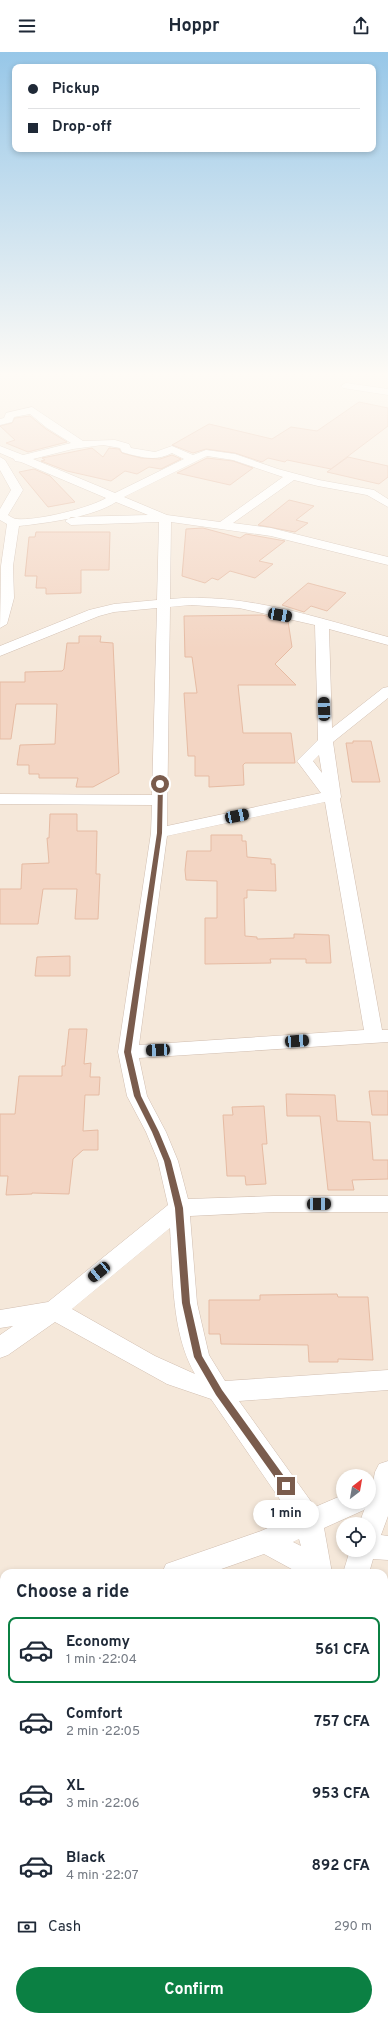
<!DOCTYPE html>
<html lang="en">
<head>
<meta charset="utf-8">
<style>
  body { margin:0; font-family:Overpass,sans-serif; background:#f2f2f3; color:#1f2937; height:100vh; display:flex; flex-direction:column; font-size:15px; white-space:nowrap }
  * { box-sizing:border-box; margin:0 }
  p { font-size:13px; color:#747a83 }
  .icon { flex:none; width:22px; height:22px; fill:none; stroke:currentColor; stroke-width:2; stroke-linecap:round; stroke-linejoin:round }
  .map { position:relative; flex:1; overflow:hidden }
  .side { position:absolute; left:0px; top:1517px; width:388px; height:452px; display:flex; flex-direction:column; background:#fff; border-radius:12px 12px 0 0; box-shadow:0 2px 6px #0003 }
  .side>* { flex:none }
  .banner { position:absolute; left:12px; top:12px; width:364px; height:88px; border-radius:8px; box-shadow:0 2px 6px #0003; display:grid; align-content:center; height:88px; padding:0 16px; background:#fff }
  .needle { width:26px; rotate:31deg }
  .fabs { position:absolute; left:336px; top:1417px; display:grid; gap:8px }
  .fabs a { display:grid; place-items:center; width:40px; height:40px; border-radius:50%; background:#fff; box-shadow:0 2px 6px #0003; font-size:20px }
  .end { position:absolute; width:18px; height:18px; margin:-9px; border:5px solid #7a5c4d; background:#fff; box-shadow:0 0 0 2px #fff }
  .from { border-radius:50% }
  .bubble { position:absolute; height:28px; border-radius:14px; background:#fff; box-shadow:0 2px 6px #0003; font-size:13px; font-weight:700; line-height:28px; text-align:center }
  .car { position:absolute; width:12px; height:24px; margin:-12px -6px; border-radius:5px; box-shadow:0 0 3px 1px #0007; background:linear-gradient(#222 24%,#8ab4d8 0 40%,#222 0 76%,#8ab4d8 0 86%,#222 0) }
  .banner b { display:flex; align-items:center; gap:14px; height:38px; font-size:15px }
  .banner b+b { border-top:1px solid #e0e1e3 }
  .banner i { width:10px; height:10px; background:#1f2937 }
  ul { padding:0; list-style:none }
  li { display:flex; align-items:center; gap:12px; height:66px; margin:0 8px 6px; padding:0 8px; border:2px solid transparent; border-radius:8px }
  li div { flex:1 }
  li b { display:block; font-size:15px }
  li em { font-style:normal; font-weight:700 }
  li.current { border-color:#0b8043 }
  li>.icon { width:36px; height:36px; stroke-width:1.5 }
  h2 { padding:0 16px; font-size:18px; line-height:48px }
  .pay { display:flex; align-items:center; gap:10px; height:44px; padding:0 16px; font-size:15px }
  .pay p { margin-inline-start:auto }
  .primary-button { display:flex; gap:8px; margin-top:auto; padding:8px 16px }
  .primary-button a { flex:1; height:46px; border-radius:24px; background:#0b8043; color:#fff; font-size:16px; font-weight:700; line-height:46px; text-align:center }
  header { display:flex; justify-content:space-between; align-items:center; height:52px; padding:0 16px; background:#fff; font-size:18px; font-weight:700 }
  .map>svg:first-child { display:block }
  .residential { fill:#f5e8da; fill-rule:evenodd }
  .building { fill:#f3d5c3; stroke:#e6bba3 }
  .lines { fill:none; stroke-linecap:round; stroke-linejoin:round }
  .street-casing { stroke:#d1beb0; stroke-width:1 }
  .street { fill:#fff; fill-rule:evenodd }
  .route { fill:#7a5c4d }
</style>
</head>
<body>
<header><svg class="icon" aria-label="menu" viewBox="0 0 24 24"><path d="M4 6h16M4 12h16M4 18h16"/></svg>Hoppr<svg class="icon" aria-label="share" viewBox="0 0 24 24"><path d="M12 15V3M7 8l5-5 5 5M5 13v7h14v-7"/></svg></header>
<div class="map">
<svg width="388" height="1969" viewBox="0 0 388 1969">
  <rect width="100%" height="100%" fill="#fdf6ec"/>
  <!-- residential -->
  <path class="residential" d="M 0,321 L 388,321 L 388,1969 L 0,1969 ZM 343,1424 L 369,1424 L 369,1450 L 343,1450 ZM 343,1472 L 369,1472 L 369,1498 L 343,1498 ZM 4,1521 L 384,1521 L 384,1965 L 4,1965 Z"/>
  <!-- building -->
  <g class="building">
    <polygon points="359,350 388,356 388,374 331,417 287,408 285,410 268,406 262,410 235,401 206,397 193,401 172,393 209,372 272,387 291,375 317,379"/>
    <polygon points="30,364 46,377 67,390 28,400 6,391 15,388 0,374 12,371 15,366"/>
    <polygon points="92,396 103,405 109,396 119,397 122,401 141,406 160,407 172,403 181,407 161,417 149,415 137,422 125,419 111,429 67,419 41,409 45,408 42,406"/>
    <polygon points="348,405 388,414 388,425 379,432 327,420"/>
    <polygon points="207,406 233,409 253,416 230,433 177,421"/>
    <polygon points="34,417 50,424 75,450 48,455 19,420"/>
    <polygon points="289,448 314,454 296,468 308,471 295,480 258,473"/>
    <polygon points="203,476 240,486 246,482 285,489 259,509 273,512 255,526 230,519 218,528 212,526 205,531 182,524 186,477"/>
    <polygon points="36,480 110,480 109,518 81,518 81,541 46,542 46,536 36,536 37,524 25,524 29,485 35,485"/>
    <polygon points="308,531 346,541 327,559 311,554 304,560 282,553"/>
    <polygon points="262,563 288,569 292,595 275,612 296,633 238,633 243,681 291,681 295,711 245,711 243,713 244,733 209,735 209,724 195,724 195,704 188,704 184,641 197,641 192,605 185,605 184,564"/>
    <polygon points="79,584 101,584 100,590 113,591 119,721 93,735 76,735 78,726 39,726 39,722 29,722 29,713 17,713 20,693 55,692 57,652 16,652 11,687 0,687 0,630 25,630 25,620 62,619 64,617 67,591 79,591"/>
    <polygon points="353,689 371,689 380,730 352,730 346,691 353,691"/>
    <polygon points="50,762 77,762 77,779 97,779 96,822 100,822 98,867 75,867 77,837 43,837 38,872 0,872 0,837 21,837 22,812 49,811 47,786 49,786"/>
    <polygon points="211,783 242,783 242,789 246,789 247,805 271,807 271,812 275,812 276,839 247,838 247,846 244,846 245,884 257,885 257,887 294,886 294,882 329,883 331,911 306,911 306,907 270,907 271,911 205,912 205,866 217,866 217,829 186,828 185,818 187,799 211,799"/>
    <polygon points="70,904 70,924 35,924 37,905"/>
    <polygon points="69,977 87,977 84,1012 91,1011 90,1025 100,1025 99,1043 85,1043 83,1079 98,1078 98,1098 83,1098 73,1107 69,1142 32,1141 32,1142 6,1143 8,1124 0,1124 0,1062 15,1062 19,1024 62,1024 62,1014 65,1014"/>
    <polygon points="369,1039 388,1039 388,1063 372,1063"/>
    <polygon points="286,1042 335,1043 337,1069 370,1070 373,1108 388,1108 388,1127 352,1128 354,1138 328,1138 320,1064 287,1064"/>
    <polygon points="264,1054 267,1092 262,1092 266,1132 246,1133 245,1124 227,1124 223,1063 233,1063 232,1055"/>
    <polygon points="337,1242 338,1245 368,1245 373,1308 338,1307 338,1310 309,1310 308,1293 221,1292 220,1282 209,1282 209,1248 260,1248 260,1243"/>
  </g>
  <g class="lines">
    <defs>
      <g id="street">
        <polygon points="346,331 388,337 388,343 343,336 341,334"/>
        <path d="M 32,355 L 83,389 L 115,388 L 129,392 L 131,396 L 155,400 L 172,394 L 193,403 L 206,398 L 235,402 L 278,417 L 319,428 L 374,438 L 388,447 L 388,455 L 367,443 L 318,434 L 294,428 L 233,471 L 271,476 L 388,505 L 388,513 L 271,484 L 171,470 L 170,547 C 244,540 318,566 388,585 L 388,593 L 329,577 L 332,676 L 383,636 L 388,635 L 388,646 L 333,690 L 341,745 L 340,747 L 382,978 L 388,978 L 388,990 L 139,1006 L 147,1044 L 166,1080 L 178,1109 L 188,1147 L 274,1144 L 388,1144 L 388,1160 L 274,1160 L 190,1164 L 197,1251 L 209,1303 L 225,1329 L 388,1318 L 388,1338 L 239,1349 L 315,1455 L 343,1443 L 343,1450 L 369,1450 L 375,1420 L 379,1412 L 388,1409 L 388,1464 L 381,1483 L 388,1484 L 388,1508 L 373,1507 L 369,1521 L 343,1521 L 350,1498 L 369,1498 L 369,1472 L 359,1472 L 365,1456 L 364,1458 L 324,1476 L 332,1521 L 299,1521 L 264,1502 L 210,1521 L 162,1521 L 166,1512 L 261,1479 L 292,1465 L 211,1347 L 167,1332 L 55,1270 L 8,1303 L 0,1306 L 0,1283 L 13,1274 L 0,1276 L 0,1258 L 48,1250 L 168,1153 L 158,1109 L 146,1080 L 127,1044 L 118,1000 L 151,781 L 152,753 L 0,752 L 0,742 L 152,743 L 157,556 L 114,560 L 99,564 L 0,604 L 0,594 L 89,558 L 114,552 L 157,548 L 159,470 L 71,473 L 65,469 L 71,465 L 148,463 L 116,450 C 93,465 47,471 19,474 L 13,514 L 14,546 L 7,572 L 0,576 L 1,514 L 7,472 L 0,468 L 0,457 L 11,438 L 0,418 L 0,405 L 5,408 L 23,438 L 8,463 C 11,465 14,467 17,467 C 36,469 90,456 106,446 L 21,410 L 15,409 L 14,407 L 0,401 L 0,394 L 23,403 L 71,391 L 47,376 L 30,362 L 14,365 L 12,370 L 0,373 L 0,367 L 4,366 L 6,361 ZM 103,393 L 120,396 L 122,400 C 139,405 156,410 172,401 L 184,407 L 115,441 L 33,407 L 73,397 ZM 207,404 L 233,408 L 283,425 L 220,470 L 167,463 L 124,445 ZM 191,553 L 239,556 L 315,573 L 318,688 L 297,709 L 321,741 L 167,774 L 170,555 ZM 319,703 L 322,721 L 313,709 ZM 325,750 L 364,978 L 139,993 L 167,784 ZM 170,1176 C 173,1222 171,1281 195,1322 L 155,1304 L 72,1257 ZM 299,1487 L 301,1494 L 293,1490 Z"/>
        <polygon points="4,1569 4,1596 0,1597 0,1570"/>
        <polygon points="384,1645 388,1646 388,1682 384,1681"/>
        <polygon points="388,1726 388,1758 384,1760 384,1728"/>
        <polygon points="171,1965 205,1965 204,1969 170,1969"/>
      </g>
    </defs>
    <!-- street casing -->
    <use href="#street" class="street-casing"/>
    <!-- street -->
    <use href="#street" class="street"/>
  </g>
  <!-- sky -->
  <linearGradient id="sky" x2="0" y2="1"><stop stop-color="#97c7e8"/><stop offset="0.54" stop-color="#fefbf6"/><stop offset="1" stop-color="#fefbf6" stop-opacity="0"/></linearGradient>
  <rect width="388" height="597" fill="url(#sky)"/>
  <!-- route -->
  <polygon class="route" points="160,731 163,732 162,781 131,1000 141,1044 159,1080 171,1109 183,1156 190,1251 202,1304 222,1338 289,1431 289,1437 286,1438 283,1437 216,1343 194,1305 182,1251 175,1156 164,1109 152,1080 134,1044 124,1000 157,781 158,732"/>
</svg>
<div class="fabs">
<a><svg class="needle" viewBox="-14 -14 28 28"><path d="M0-13l5 13h-10z" fill="#e53935"/><path d="M0 13l5-13h-10z" fill="#747a83"/></svg></a>
<a><svg class="icon" aria-label="locate" viewBox="0 0 24 24"><circle cx="12" cy="12" r="6"/><path d="M12 2v4M12 18v4M2 12h4M18 12h4"/></svg></a>
</div>
<i class="end from" style="left:160px;top:732px"></i>
<i class="end" style="left:286px;top:1434px"></i>
<div class="bubble" style="left:253px;top:1448px;width:66px">1 min</div>
<i class="car" style="left:280px;top:563px;rotate:100deg"></i>
<i class="car" style="left:324px;top:657px;rotate:358deg"></i>
<i class="car" style="left:237px;top:764px;rotate:78deg"></i>
<i class="car" style="left:297px;top:989px;rotate:86deg"></i>
<i class="car" style="left:158px;top:998px;rotate:267deg"></i>
<i class="car" style="left:319px;top:1152px;rotate:89deg"></i>
<i class="car" style="left:99px;top:1220px;rotate:231deg"></i>
<div class="banner">
<b><i class="from"></i>Pickup</b>
<b><i></i>Drop-off</b>
</div>
<section class="side">
<h2>Choose a ride</h2>
<ul>
<li class="current"><svg class="icon" aria-label="car" viewBox="0 0 24 24"><path d="M5 17H2v-5l4-1 3-4h7l3 4 3 1v5h-3M9 17h6M6 11h13"/><circle cx="7" cy="17" r="2"/><circle cx="17" cy="17" r="2"/></svg><div><b>Economy</b><p>1 min · 22:04</p></div><em>561 CFA</em></li>
<li><svg class="icon" aria-label="car" viewBox="0 0 24 24"><path d="M5 17H2v-5l4-1 3-4h7l3 4 3 1v5h-3M9 17h6M6 11h13"/><circle cx="7" cy="17" r="2"/><circle cx="17" cy="17" r="2"/></svg><div><b>Comfort</b><p>2 min · 22:05</p></div><em>757 CFA</em></li>
<li><svg class="icon" aria-label="car" viewBox="0 0 24 24"><path d="M5 17H2v-5l4-1 3-4h7l3 4 3 1v5h-3M9 17h6M6 11h13"/><circle cx="7" cy="17" r="2"/><circle cx="17" cy="17" r="2"/></svg><div><b>XL</b><p>3 min · 22:06</p></div><em>953 CFA</em></li>
<li><svg class="icon" aria-label="car" viewBox="0 0 24 24"><path d="M5 17H2v-5l4-1 3-4h7l3 4 3 1v5h-3M9 17h6M6 11h13"/><circle cx="7" cy="17" r="2"/><circle cx="17" cy="17" r="2"/></svg><div><b>Black</b><p>4 min · 22:07</p></div><em>892 CFA</em></li>
</ul>
<div class="pay"><svg class="icon" aria-label="cash" viewBox="0 0 24 24"><path d="M3 7h18v10H3z"/><circle cx="12" cy="12" r="2"/></svg>Cash<p>290 m</p></div>
<div class="primary-button"><a>Confirm</a></div>
</section>
</div>
</body>
</html>
